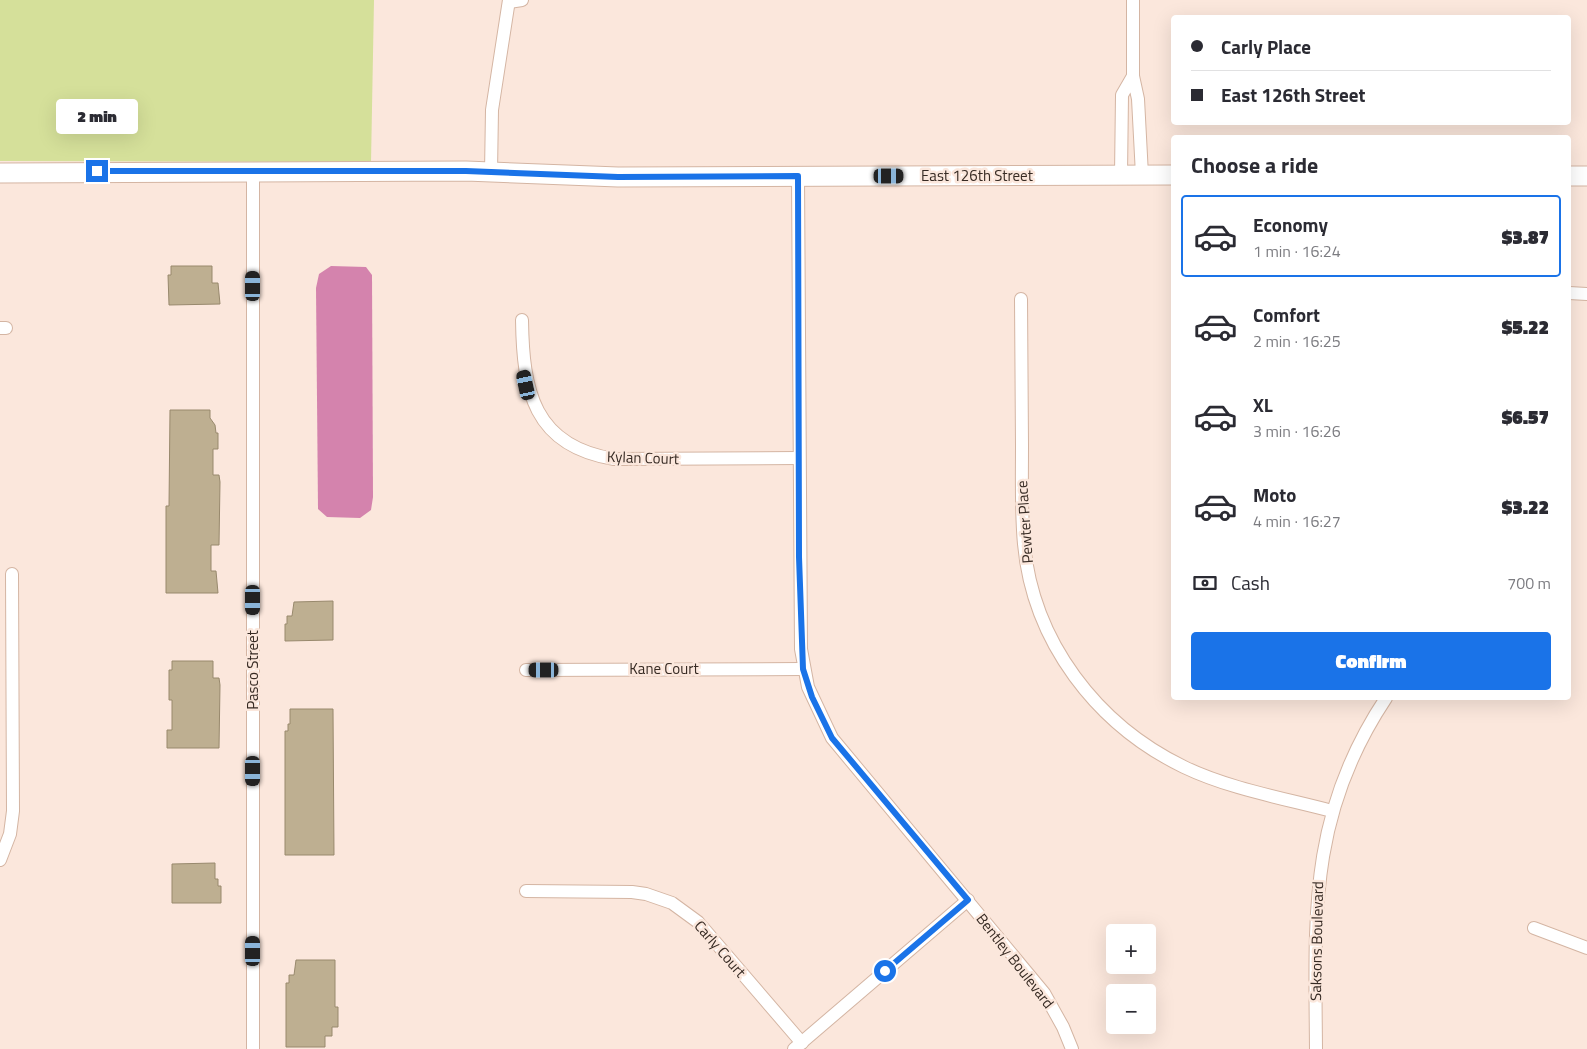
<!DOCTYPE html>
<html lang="en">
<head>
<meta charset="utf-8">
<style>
  body { margin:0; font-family:"Titillium Web",sans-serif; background:#f7f7f7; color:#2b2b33; height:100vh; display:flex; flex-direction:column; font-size:19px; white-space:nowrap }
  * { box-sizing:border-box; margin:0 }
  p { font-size:16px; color:#7c7c81 }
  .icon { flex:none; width:28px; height:28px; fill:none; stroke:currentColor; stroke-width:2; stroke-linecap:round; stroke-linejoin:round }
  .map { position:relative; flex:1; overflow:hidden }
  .drawer { position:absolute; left:1171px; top:135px; width:400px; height:565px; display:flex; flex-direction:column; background:#fff; border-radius:5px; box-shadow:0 5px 20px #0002 }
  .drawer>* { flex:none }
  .banner { position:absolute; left:1171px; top:15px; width:400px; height:110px; border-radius:5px; box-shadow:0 5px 20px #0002; display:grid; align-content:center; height:110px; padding:0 20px; background:#fff }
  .tools { position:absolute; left:1106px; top:924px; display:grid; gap:10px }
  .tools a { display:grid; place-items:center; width:50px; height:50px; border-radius:5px; background:#fff; box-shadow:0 5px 20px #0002; font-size:25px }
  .end { position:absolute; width:22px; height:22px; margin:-11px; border:6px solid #1a73e8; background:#fff; box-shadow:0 0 0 2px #fff }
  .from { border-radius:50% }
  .bubble { position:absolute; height:35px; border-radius:5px; background:#fff; box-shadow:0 5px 20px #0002; font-size:16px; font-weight:800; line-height:35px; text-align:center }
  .car { position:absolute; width:15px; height:30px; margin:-15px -8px; border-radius:6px; box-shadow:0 0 4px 1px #0007; background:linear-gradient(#222 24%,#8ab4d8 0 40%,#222 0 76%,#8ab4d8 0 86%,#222 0) }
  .banner b { display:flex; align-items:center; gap:18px; height:48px; font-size:19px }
  .banner b+b { border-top:1px solid #e1e1e2 }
  .banner i { width:12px; height:12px; background:#2b2b33 }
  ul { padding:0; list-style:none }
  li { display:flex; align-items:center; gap:15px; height:82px; margin:0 10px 8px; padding:0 10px; border:2px solid transparent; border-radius:5px }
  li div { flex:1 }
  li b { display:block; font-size:19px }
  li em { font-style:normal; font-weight:800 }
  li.current { border-color:#1a73e8 }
  li>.icon { width:45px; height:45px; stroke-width:1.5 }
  h2 { padding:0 20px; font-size:22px; line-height:60px }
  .pay { display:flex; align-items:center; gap:12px; height:55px; padding:0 20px; font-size:19px }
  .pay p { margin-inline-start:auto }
  .button { display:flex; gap:10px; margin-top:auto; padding:10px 20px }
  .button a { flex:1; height:58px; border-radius:5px; background:#1a73e8; color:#fff; font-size:20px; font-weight:800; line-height:58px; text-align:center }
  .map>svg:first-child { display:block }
  .green { fill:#d5e09a }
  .water { fill:#d483ad }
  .building { fill:#beaf91; stroke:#98896d }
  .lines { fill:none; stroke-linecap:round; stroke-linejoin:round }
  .street-casing { stroke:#d4b5a3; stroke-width:14 }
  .secondary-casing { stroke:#d4b5a3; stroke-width:21 }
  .street { stroke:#fff; stroke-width:12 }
  .secondary { stroke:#fff; stroke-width:19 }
  .route { stroke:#1a73e8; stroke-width:6 }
  .labels { text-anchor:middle; stroke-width:5; stroke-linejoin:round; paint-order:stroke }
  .street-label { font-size:15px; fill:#362a23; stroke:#fbe7dc }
</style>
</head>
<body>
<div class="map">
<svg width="1587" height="1049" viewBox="0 0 1587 1049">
  <rect width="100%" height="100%" fill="#fbe7dc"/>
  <!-- green -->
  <polygon class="green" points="0,0 374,0 371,162 0,161"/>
  <!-- water -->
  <polygon class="water" points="331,266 366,267 372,275 373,497 371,510 360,518 327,517 318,509 316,288 319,274"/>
  <!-- building -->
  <g class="building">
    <polygon points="171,266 212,266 212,283 218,283 220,304 169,305 168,275 171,275"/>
    <polygon points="170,410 210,410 210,418 215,425 216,433 218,433 218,449 213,449 213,475 219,475 220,482 219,545 211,545 211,571 216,571 218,593 166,593 166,506 169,506"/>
    <polygon points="333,601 333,640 285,641 285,624 287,624 287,616 292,616 294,602"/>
    <polygon points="172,661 213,661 213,678 219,678 220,685 219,748 167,748 167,730 172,730 172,700 169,700 169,670 172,670"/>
    <polygon points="290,709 333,709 334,855 285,855 285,731 288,731 288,724 290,724"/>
    <polygon points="215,863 215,879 218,879 218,886 221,886 221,903 172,903 172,864"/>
    <polygon points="296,960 335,960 335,1007 338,1007 338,1027 332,1027 332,1036 325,1036 325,1047 286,1047 286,983 289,983 289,975 294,975"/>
  </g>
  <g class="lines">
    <defs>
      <g id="street">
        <polyline points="1133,0 1133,76"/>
        <polyline points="509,2 522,0"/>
        <polyline points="253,171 253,1049"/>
        <polyline points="491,172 492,110 509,0"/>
        <polyline points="1121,175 1122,95 1133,76 1138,99 1142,175"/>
        <polyline points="798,176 801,649 808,687 832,738 1044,993 1063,1027 1072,1049"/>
        <polyline points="1569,293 1587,294"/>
        <path d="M 1021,299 C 1021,348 1022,397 1022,446 C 1022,479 1021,512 1024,544 C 1033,642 1097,725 1184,767 C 1230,789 1283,798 1332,811"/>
        <path d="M 522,320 C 523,390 533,446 614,459 L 799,458"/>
        <polyline points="0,328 6,328"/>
        <polyline points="526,670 803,669"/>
        <polyline points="0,860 10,834 13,811 12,574"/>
        <polyline points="526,891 632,892 646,894 672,903 698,922 802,1043"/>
        <polyline points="1534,928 1587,948"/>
        <polyline points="794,1049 968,900"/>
        <path d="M 1316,1049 C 1315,916 1308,815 1386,698"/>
      </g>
      <g id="secondary">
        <polyline points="0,173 466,171 618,177 1174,175"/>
        <polyline points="1569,176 1587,176"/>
      </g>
    </defs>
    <!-- street casing -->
    <use href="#street" class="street-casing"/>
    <!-- secondary casing -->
    <use href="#secondary" class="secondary-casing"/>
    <!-- street -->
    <use href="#street" class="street"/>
    <!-- secondary -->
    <use href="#secondary" class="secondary"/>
  </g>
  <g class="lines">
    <!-- route -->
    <polyline class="route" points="97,171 466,171 618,177 798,176 799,557 803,669 812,697 832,738 968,900 885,971"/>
  </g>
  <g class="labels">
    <!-- street labels -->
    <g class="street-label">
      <text x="977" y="181">East 126th Street</text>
      <text transform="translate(643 458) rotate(2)" y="5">Kylan Court</text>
      <text transform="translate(1025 522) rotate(-94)" y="5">Pewter Place</text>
      <text x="664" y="674">Kane Court</text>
      <text transform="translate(253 670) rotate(-90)" y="5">Pasco Street</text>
      <text transform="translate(1317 941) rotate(-89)" y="5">Saksons Boulevard</text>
      <text transform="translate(720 949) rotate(49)" y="5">Carly Court</text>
      <text transform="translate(1015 961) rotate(52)" y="5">Bentley Boulevard</text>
    </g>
  </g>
</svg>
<div class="tools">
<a>+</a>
<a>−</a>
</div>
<i class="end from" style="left:885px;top:971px"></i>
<i class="end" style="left:97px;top:171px"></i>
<div class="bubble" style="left:56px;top:99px;width:82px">2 min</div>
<i class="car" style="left:889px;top:176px;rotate:90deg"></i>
<i class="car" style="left:253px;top:286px;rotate:0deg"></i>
<i class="car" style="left:526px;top:385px;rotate:348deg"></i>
<i class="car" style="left:253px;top:600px;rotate:180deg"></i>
<i class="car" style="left:544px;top:670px;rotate:270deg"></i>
<i class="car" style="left:253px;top:771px;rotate:180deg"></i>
<i class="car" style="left:253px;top:951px;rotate:0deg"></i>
<div class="banner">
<b><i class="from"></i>Carly Place</b>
<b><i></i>East 126th Street</b>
</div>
<section class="drawer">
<h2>Choose a ride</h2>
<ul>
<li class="current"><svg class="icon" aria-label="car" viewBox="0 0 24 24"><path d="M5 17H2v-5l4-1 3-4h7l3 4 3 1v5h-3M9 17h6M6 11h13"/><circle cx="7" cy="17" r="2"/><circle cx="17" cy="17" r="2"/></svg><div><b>Economy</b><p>1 min · 16:24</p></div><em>$3.87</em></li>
<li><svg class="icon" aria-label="car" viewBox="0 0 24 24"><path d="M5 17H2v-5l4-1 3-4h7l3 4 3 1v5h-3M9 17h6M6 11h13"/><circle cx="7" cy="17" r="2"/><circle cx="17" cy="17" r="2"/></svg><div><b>Comfort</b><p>2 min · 16:25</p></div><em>$5.22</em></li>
<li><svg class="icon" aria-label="car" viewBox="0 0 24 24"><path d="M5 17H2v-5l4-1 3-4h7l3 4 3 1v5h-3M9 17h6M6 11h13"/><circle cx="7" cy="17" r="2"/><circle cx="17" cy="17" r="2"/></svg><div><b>XL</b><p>3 min · 16:26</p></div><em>$6.57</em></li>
<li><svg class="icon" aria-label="car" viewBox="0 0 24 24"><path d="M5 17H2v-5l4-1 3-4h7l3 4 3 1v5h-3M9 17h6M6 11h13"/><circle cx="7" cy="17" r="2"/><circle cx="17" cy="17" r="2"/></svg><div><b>Moto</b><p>4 min · 16:27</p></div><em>$3.22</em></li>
</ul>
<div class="pay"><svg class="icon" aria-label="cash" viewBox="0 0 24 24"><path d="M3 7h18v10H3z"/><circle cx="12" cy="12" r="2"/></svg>Cash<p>700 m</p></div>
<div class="button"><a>Confirm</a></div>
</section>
</div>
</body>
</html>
